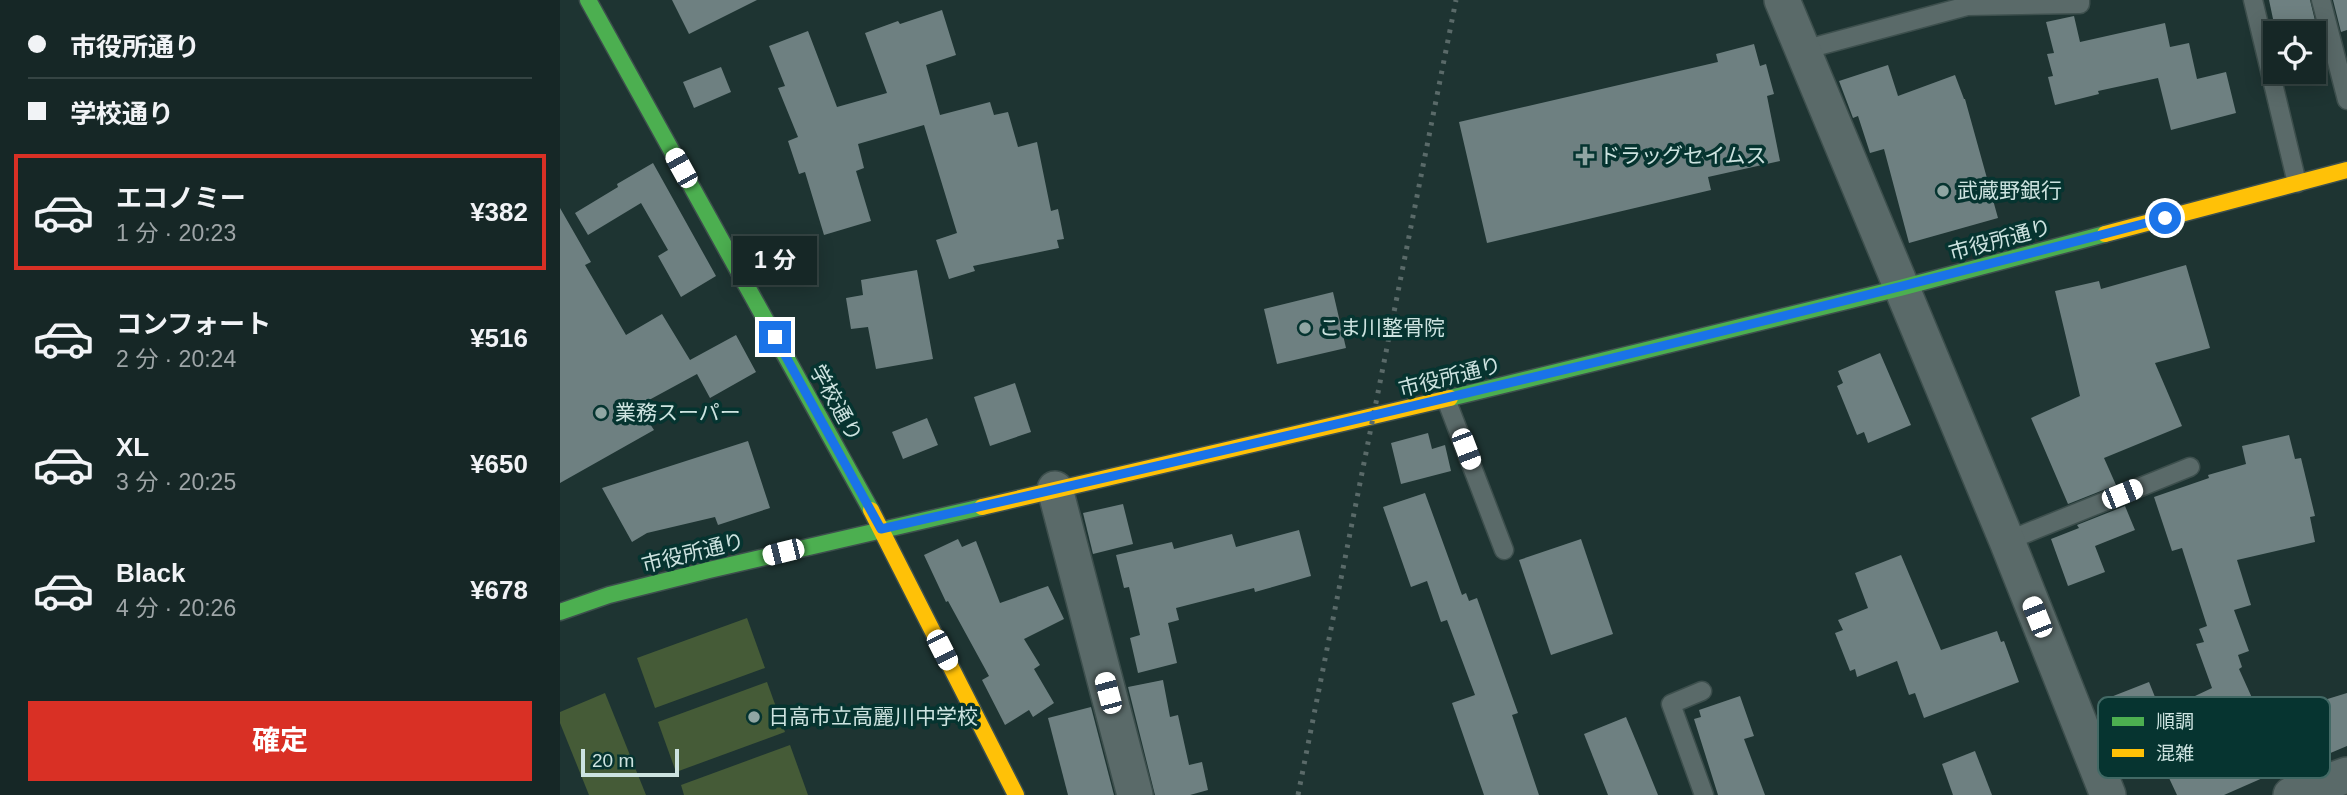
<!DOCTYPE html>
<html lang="ja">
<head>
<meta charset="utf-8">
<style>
  body { margin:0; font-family:Arial,"Noto Sans JP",sans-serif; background:#1f2f2e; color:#f1f3f6; height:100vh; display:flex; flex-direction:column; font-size:26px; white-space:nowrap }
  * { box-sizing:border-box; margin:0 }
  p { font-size:23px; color:#9ea5a7 }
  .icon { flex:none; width:38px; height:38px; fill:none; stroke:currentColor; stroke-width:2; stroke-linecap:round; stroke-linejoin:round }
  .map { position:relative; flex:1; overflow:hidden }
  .details { display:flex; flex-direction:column; background:#162726; width:560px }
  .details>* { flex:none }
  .guide { display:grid; align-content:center; height:154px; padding:0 28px; background:#162726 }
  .buttons { position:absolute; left:1703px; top:21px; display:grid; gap:14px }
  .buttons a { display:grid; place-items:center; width:63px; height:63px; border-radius:0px; background:#162726; box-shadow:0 4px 18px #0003,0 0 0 2px #354443; font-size:35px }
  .scale { position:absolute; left:21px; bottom:18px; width:98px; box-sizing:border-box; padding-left:7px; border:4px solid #cde3e0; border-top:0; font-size:19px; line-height:24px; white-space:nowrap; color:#cde3e0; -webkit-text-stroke:5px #063430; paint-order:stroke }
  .end { position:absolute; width:32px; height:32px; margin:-16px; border:9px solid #1a73e8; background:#fff; box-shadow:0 0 0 4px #fff }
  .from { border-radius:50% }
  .bubble { position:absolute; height:49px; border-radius:0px; background:#162726; box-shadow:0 4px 18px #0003,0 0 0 2px #354443; font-size:23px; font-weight:700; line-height:49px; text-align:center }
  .car { position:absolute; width:21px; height:42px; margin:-21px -10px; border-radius:9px; box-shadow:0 0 5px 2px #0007; background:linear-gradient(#fff 24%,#345 0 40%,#fff 0 76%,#345 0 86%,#fff 0) }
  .guide b { display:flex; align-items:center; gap:24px; height:66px; font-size:26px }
  .guide b+b { border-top:2px solid #354443 }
  .guide i { width:18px; height:18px; background:#f1f3f6 }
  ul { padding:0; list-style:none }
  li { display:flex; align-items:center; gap:21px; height:116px; margin:0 14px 10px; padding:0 14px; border:4px solid transparent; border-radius:0px }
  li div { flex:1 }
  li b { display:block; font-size:26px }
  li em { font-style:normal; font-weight:700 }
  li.current { border-color:#d93025 }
  li>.icon { width:63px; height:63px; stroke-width:1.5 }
  .button { display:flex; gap:14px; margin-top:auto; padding:14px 28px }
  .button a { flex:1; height:80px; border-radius:0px; background:#d93025; color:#fff; font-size:28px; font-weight:700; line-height:80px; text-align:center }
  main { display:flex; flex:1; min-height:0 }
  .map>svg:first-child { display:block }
  .green { fill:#455b37 }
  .building { fill:#6e8081 }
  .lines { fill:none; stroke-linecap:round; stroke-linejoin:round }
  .lane-casing { stroke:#3d4f4d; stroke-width:21 }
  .street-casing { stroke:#3d4f4d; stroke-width:38 }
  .fast-casing { stroke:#3d4f4d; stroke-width:19 }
  .slow-casing { stroke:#3d4f4d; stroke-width:19 }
  .lane { stroke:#5a6a69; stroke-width:18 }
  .street { stroke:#5a6a69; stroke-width:35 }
  .fast { stroke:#4caf50; stroke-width:16 }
  .slow { stroke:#ffc107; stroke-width:16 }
  .rail { stroke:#5a6a69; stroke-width:5; stroke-dasharray:3.5 7; stroke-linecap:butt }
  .route { stroke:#1a73e8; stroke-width:9 }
  .poi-dot { fill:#90a6a3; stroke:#063430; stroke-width:2.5 }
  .labels { text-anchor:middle; stroke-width:7; stroke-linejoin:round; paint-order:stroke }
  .poi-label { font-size:21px; fill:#cde3e0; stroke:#063430; text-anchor:start }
  .street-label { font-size:21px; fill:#cde3e0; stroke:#063430 }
  .key { fill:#063430; stroke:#426965; stroke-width:2 }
  .key-label { font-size:19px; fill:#cde3e0 }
</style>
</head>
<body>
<main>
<section class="details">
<div class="guide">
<b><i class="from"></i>市役所通り</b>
<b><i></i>学校通り</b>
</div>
<ul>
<li class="current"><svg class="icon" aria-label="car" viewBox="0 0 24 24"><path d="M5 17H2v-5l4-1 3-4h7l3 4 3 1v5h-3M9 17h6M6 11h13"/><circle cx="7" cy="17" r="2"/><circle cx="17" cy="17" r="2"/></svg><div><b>エコノミー</b><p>1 分 · 20:23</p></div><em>¥382</em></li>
<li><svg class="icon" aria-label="car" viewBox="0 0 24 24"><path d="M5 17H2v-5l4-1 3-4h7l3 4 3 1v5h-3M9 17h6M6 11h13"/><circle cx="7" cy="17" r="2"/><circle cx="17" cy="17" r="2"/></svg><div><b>コンフォート</b><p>2 分 · 20:24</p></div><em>¥516</em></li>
<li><svg class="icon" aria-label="car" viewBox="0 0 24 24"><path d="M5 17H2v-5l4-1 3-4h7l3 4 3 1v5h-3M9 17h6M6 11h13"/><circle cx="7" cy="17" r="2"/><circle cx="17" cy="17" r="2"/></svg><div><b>XL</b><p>3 分 · 20:25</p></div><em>¥650</em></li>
<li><svg class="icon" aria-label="car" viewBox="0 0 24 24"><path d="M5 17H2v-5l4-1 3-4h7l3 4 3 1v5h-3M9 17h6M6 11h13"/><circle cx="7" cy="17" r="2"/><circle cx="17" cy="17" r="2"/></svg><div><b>Black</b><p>4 分 · 20:26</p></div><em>¥678</em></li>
</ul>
<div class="button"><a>確定</a></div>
</section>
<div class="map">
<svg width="1787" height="795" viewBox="0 0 1787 795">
  <rect width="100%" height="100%" fill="#1e3432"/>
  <!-- green -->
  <g class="green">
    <polygon points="187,618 205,668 95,708 77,658"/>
    <polygon points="207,682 225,732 116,772 98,722"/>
    <polygon points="45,693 86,795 29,795 0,723 0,712"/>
    <polygon points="230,745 248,795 124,795 121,785"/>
  </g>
  <!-- building -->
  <g class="building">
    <polygon points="112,0 197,0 129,34"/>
    <polygon points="1709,0 1750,0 1759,37 1754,38 1754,33 1716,33"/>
    <polygon points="1773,0 1787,0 1787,30 1781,32"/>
    <polygon points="382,10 396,55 366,65 380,115 430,102 434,115 448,112 458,147 477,142 491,211 498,209 504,239 497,240 499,248 413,266 415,271 389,279 376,240 397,233 364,125 298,144 304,168 296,171 311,221 264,235 245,172 239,174 228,141 238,137 218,88 225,86 209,46 248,31 277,107 327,93 305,33 338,21 340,24"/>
    <polygon points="1514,16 1520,42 1605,23 1610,47 1629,43 1637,79 1666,72 1676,113 1611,130 1598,78 1538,91 1539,94 1495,105 1488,77 1493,76 1487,54 1494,53 1486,22"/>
    <polygon points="1194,44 1200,66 1206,64 1214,94 1207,96 1220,161 1148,177 1151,190 927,243 899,122 1158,62 1156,54"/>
    <polygon points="1328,65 1338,96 1395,75 1404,99 1405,99 1438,218 1349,243 1324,149 1310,153 1298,116 1293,118 1279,81"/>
    <polygon points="161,67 171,92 134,108 123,82"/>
    <polygon points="93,163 156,276 121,297 98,256 108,250 81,203 28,235 15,213 58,187 57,184"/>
    <polygon points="0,208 31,262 25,265 66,335 102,314 130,360 176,335 196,372 150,398 137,374 78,406 94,430 0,483"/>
    <polygon points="1626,265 1650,348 1595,363 1622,426 1544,458 1556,485 1508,504 1471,418 1520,396 1495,291 1539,281 1541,289"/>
    <polygon points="357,270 373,359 316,369 308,327 291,329 286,298 303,295 301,280"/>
    <polygon points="773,292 786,348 717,364 704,309"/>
    <polygon points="1320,353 1351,425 1308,443 1304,432 1297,435 1277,386 1283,383 1278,371"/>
    <polygon points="455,383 471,432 430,446 414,397"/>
    <polygon points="367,418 378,445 343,459 332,432"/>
    <polygon points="868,433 872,449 885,445 891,471 841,484 831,443"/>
    <polygon points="1729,435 1735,459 1741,458 1755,516 1750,517 1755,542 1677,560 1691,605 1674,610 1689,651 1678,655 1682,667 1679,669 1702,720 1734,706 1735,709 1787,693 1787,746 1728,771 1727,768 1705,777 1664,795 1617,795 1594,746 1556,761 1540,721 1545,719 1538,702 1589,682 1601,712 1652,688 1636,644 1644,642 1639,629 1647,626 1622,548 1612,551 1594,497 1649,478 1648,475 1686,464 1682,446"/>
    <polygon points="188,441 210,508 158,525 155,517 87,533 72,542 42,488"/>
    <polygon points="865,493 902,595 906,593 909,601 917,598 958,713 952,715 979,795 924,795 892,703 915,695 887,620 881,622 867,581 851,587 823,507"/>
    <polygon points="563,504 573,544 533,554 523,513"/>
    <polygon points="1565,506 1575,530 1535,546 1545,572 1508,586 1491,539 1519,528 1517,525"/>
    <polygon points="739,530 751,576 695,592 694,588 616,608 619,620 608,623 617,663 578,673 570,638 580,635 569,587 564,588 556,555 612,542 614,549 672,534 676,547"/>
    <polygon points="398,539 402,547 416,541 440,603 488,586 504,619 464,639 480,665 474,669 494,703 473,717 469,710 445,725 422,680 429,676 388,601 386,602 364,555"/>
    <polygon points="1021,539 1053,634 991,655 959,560"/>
    <polygon points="1341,555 1381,650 1437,631 1441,642 1444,641 1459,682 1364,718 1355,693 1349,695 1337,661 1297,677 1295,669 1290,671 1275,633 1283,630 1278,620 1308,608 1295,573"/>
    <polygon points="603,680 610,717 618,715 629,765 642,762 648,790 630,795 595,795 568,687"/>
    <polygon points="1180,696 1194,736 1184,739 1205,795 1158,795 1134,719 1141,717 1139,710"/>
    <polygon points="531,707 554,795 508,795 488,718"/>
    <polygon points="1066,717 1081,753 1098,795 1048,795 1024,734"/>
    <polygon points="1415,751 1432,795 1393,795 1382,764"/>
  </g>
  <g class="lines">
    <defs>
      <g id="lane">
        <polyline points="1693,0 1737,183"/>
        <polyline points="1761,0 1787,100"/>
        <polyline points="1243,50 1407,6 1520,4 1520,0"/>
        <polyline points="886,399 944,550"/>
        <polyline points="1447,541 1630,467"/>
        <polyline points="1142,691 1111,704 1144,795"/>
      </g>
      <g id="street">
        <polyline points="1222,0 1447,541 1548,795"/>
        <polyline points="495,489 575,795"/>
        <polyline points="1731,795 1787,775"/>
      </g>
      <g id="fast">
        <polyline points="28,0 311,510"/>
        <polyline points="890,398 1340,288 1545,234"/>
        <polyline points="0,612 49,595 149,570 422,507"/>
      </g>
      <g id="slow">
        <polyline points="1545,234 1787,170"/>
        <polyline points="422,507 890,398"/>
        <polyline points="311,510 456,795"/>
      </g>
    </defs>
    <!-- lane casing -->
    <use href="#lane" class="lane-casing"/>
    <!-- street casing -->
    <use href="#street" class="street-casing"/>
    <!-- fast casing -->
    <use href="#fast" class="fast-casing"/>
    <!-- slow casing -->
    <use href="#slow" class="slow-casing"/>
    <!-- lane -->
    <use href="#lane" class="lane"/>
    <!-- street -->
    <use href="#street" class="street"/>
    <!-- fast -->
    <use href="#fast" class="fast"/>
    <!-- slow -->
    <use href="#slow" class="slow"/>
    <!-- rail -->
    <polyline class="rail" points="738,795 896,0"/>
  </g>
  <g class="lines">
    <!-- route -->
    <path class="route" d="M 215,337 L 321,529 C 751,432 1179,331 1605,218"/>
  </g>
  <!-- markers -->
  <g class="poi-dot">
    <path d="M1021.5 145.5h7v7h7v7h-7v7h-7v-7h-7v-7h7z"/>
    <circle cx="1383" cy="191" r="7"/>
    <circle cx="745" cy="328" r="7"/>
    <circle cx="41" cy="413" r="7"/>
    <circle cx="194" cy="717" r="7"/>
  </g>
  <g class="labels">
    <!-- poi labels -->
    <g class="poi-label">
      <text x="1039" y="163">ドラッグセイムス</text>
      <text x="1397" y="198">武蔵野銀行</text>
      <text x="759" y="335">こま川整骨院</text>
      <text x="55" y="420">業務スーパー</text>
      <text x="208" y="724">日高市立高麗川中学校</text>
    </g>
    <!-- street labels -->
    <g class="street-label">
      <text transform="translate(1440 240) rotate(-15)" y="7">市役所通り</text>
      <text transform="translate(890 377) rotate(-14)" y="7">市役所通り</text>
      <text transform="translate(276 403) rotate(61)" y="7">学校通り</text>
      <text transform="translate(133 553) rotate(-14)" y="7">市役所通り</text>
    </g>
  </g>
  <!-- legend -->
  <rect x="1538" y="697" width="232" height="81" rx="10" class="key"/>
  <rect x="1552" y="717" width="32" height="9" fill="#4caf50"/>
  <rect x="1552" y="749" width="32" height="8" fill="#ffc107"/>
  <g class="key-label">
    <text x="1596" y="728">順調</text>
    <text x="1596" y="760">混雑</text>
  </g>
</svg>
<div class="buttons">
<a><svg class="icon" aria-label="locate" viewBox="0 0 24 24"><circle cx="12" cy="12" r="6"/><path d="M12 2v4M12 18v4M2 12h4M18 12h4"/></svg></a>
</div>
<div class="scale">20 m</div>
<i class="end from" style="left:1605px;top:218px"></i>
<i class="end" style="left:215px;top:337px"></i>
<div class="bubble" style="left:173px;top:236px;width:84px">1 分</div>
<i class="car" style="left:121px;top:168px;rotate:331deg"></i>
<i class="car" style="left:906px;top:449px;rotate:159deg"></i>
<i class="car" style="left:1562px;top:494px;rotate:68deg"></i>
<i class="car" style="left:223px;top:552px;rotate:256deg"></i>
<i class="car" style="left:1477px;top:617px;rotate:338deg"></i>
<i class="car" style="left:382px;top:650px;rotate:153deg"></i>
<i class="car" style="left:548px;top:693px;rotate:345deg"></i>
</div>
</main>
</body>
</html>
